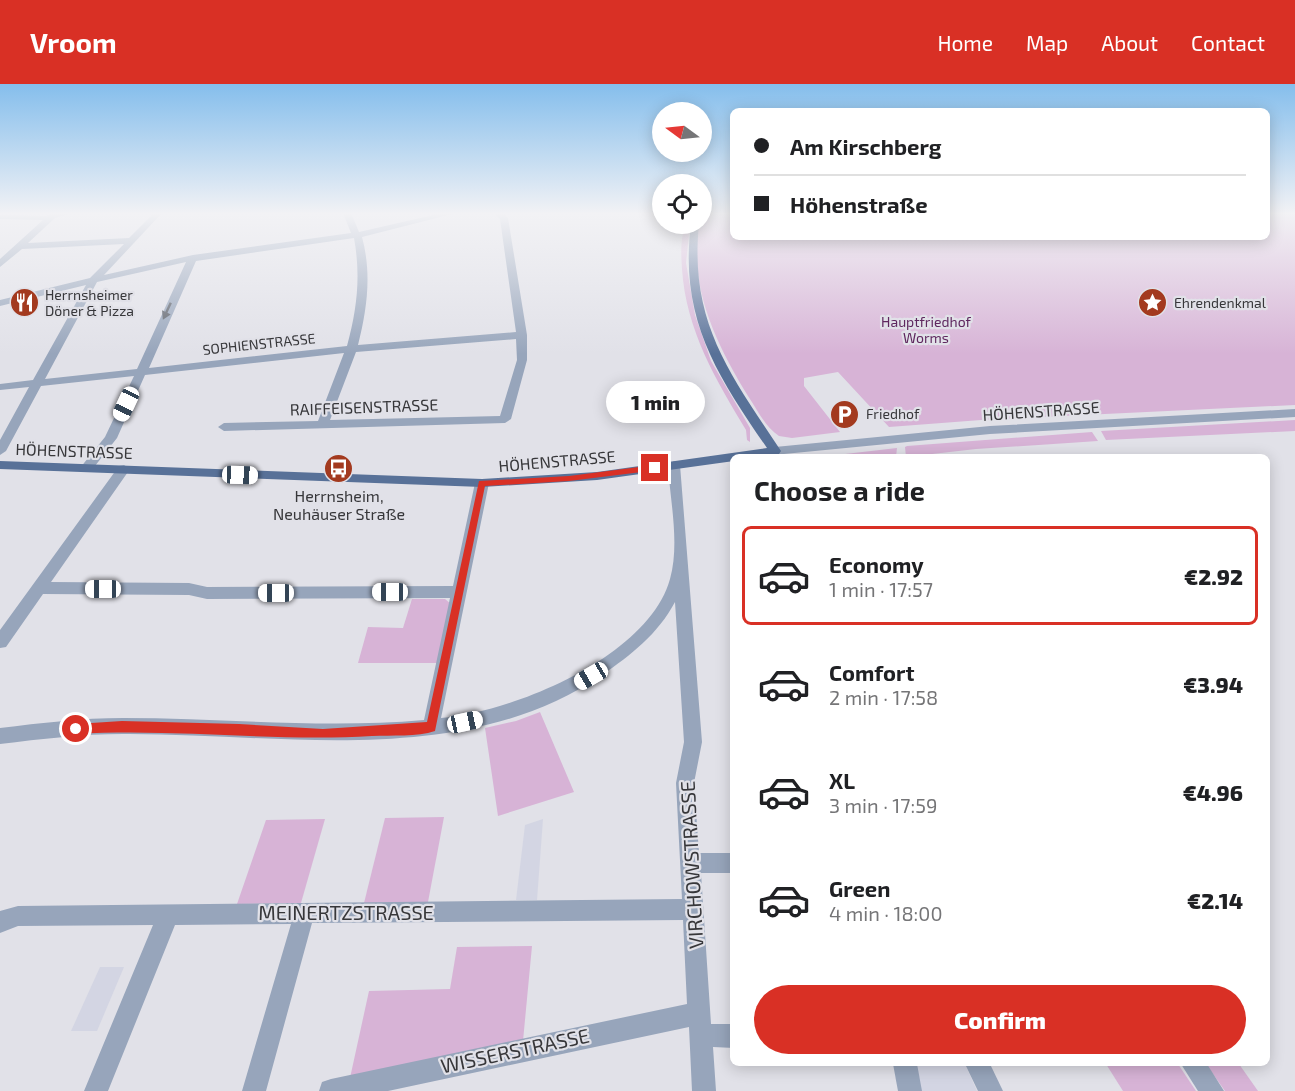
<!DOCTYPE html>
<html lang="en">
<head>
<meta charset="utf-8">
<style>
  body { margin:0; font-family:"Exo 2",sans-serif; background:#f6f6f6; color:#202124; height:100vh; display:flex; flex-direction:column; font-size:22px; white-space:nowrap }
  * { box-sizing:border-box; margin:0 }
  p { font-size:20px; color:#757577 }
  .icon { flex:none; width:33px; height:33px; fill:none; stroke:currentColor; stroke-width:2; stroke-linecap:round; stroke-linejoin:round }
  .map { position:relative; flex:1; overflow:hidden }
  .panel { position:absolute; left:730px; top:370px; width:540px; height:612px; display:flex; flex-direction:column; background:#fff; border-radius:9px; box-shadow:0 3px 15px #0003 }
  .panel>* { flex:none }
  .banner { position:absolute; left:730px; top:24px; width:540px; height:132px; border-radius:9px; box-shadow:0 3px 15px #0003; display:grid; align-content:center; height:132px; padding:0 24px; background:#fff }
  .needle { width:39px; rotate:285deg }
  .tools { position:absolute; left:652px; top:18px; display:grid; gap:12px }
  .tools a { display:grid; place-items:center; width:60px; height:60px; border-radius:50%; background:#fff; box-shadow:0 3px 15px #0003; font-size:30px }
  .end { position:absolute; width:27px; height:27px; margin:-14px; border:8px solid #d93025; background:#fff; box-shadow:0 0 0 3px #fff }
  .from { border-radius:50% }
  .bubble { position:absolute; height:42px; border-radius:21px; background:#fff; box-shadow:0 3px 15px #0003; font-size:20px; font-weight:800; line-height:42px; text-align:center }
  .car { position:absolute; width:18px; height:36px; margin:-18px -9px; border-radius:8px; box-shadow:0 0 4px 2px #0007; background:linear-gradient(#fff 24%,#345 0 40%,#fff 0 76%,#345 0 86%,#fff 0) }
  .banner b { display:flex; align-items:center; gap:21px; height:57px; font-size:22px }
  .banner b+b { border-top:2px solid #e0e0e0 }
  .banner i { width:15px; height:15px; background:#202124 }
  ul { padding:0; list-style:none }
  li { display:flex; align-items:center; gap:18px; height:99px; margin:0 12px 9px; padding:0 12px; border:3px solid transparent; border-radius:9px }
  li div { flex:1 }
  li b { display:block; font-size:22px }
  li em { font-style:normal; font-weight:800 }
  li.active { border-color:#d93025 }
  li>.icon { width:54px; height:54px; stroke-width:1.5 }
  h2 { padding:0 24px; font-size:27px; line-height:72px }
  .action { display:flex; gap:12px; margin-top:auto; padding:12px 24px }
  .action a { flex:1; height:69px; border-radius:36px; background:#d93025; color:#fff; font-size:24px; font-weight:800; line-height:69px; text-align:center }
  header { display:flex; align-items:center; gap:36px; box-sizing:border-box; height:84px; padding:0 30px; background:#d93025; color:#fff }
  header strong { font-size:28px }
  nav { display:flex; gap:33px; margin-inline-start:auto; font-size:21px }
  .map>svg:first-child { display:block }
  .built { fill:#d3d5e3 }
  .green { fill:#d7b3d6 }
  .lines { fill:none; stroke-linecap:round; stroke-linejoin:round }
  .minor { fill:#97a5bb; fill-rule:evenodd }
  .major { fill:#587198; fill-rule:evenodd }
  .oneway { fill:#595e67 }
  .route { fill:#d93025 }
  .labels { text-anchor:middle; stroke-width:4.5; stroke-linejoin:round; paint-order:stroke }
  .far-poi-label { font-size:14px; fill:#37373a; stroke:#e1e1e8; text-anchor:start }
  .far-park-label { font-size:14px; fill:#5f285f; stroke:#e1e1e8 }
  .far-street-label { font-size:14px; fill:#37373a; stroke:#e1e1e8 }
  .street-label { font-size:16px; fill:#37373a; stroke:#e1e1e8 }
  .poi-label { font-size:16px; fill:#37373a; stroke:#e1e1e8 }
  .near-street-label { font-size:20px; fill:#37373a; stroke:#e1e1e8 }
</style>
</head>
<body>
<header>
<strong>Vroom</strong>
<nav><a>Home</a><a>Map</a><a>About</a><a>Contact</a></nav>
</header>
<div class="map">
<svg width="1295" height="1007" viewBox="0 0 1295 1007">
  <rect width="100%" height="100%" fill="#e1e1e8"/>
  <!-- built -->
  <g class="built">
    <polygon points="543,735 537,816 516,816 525,741"/>
    <polygon points="100,883 124,883 97,947 71,947"/>
    <polygon points="913,980 965,980 977,1007 918,1007"/>
  </g>
  <!-- green -->
  <g class="green">
    <path d="M 702,129 L 733,129 L 734,153 L 1268,153 L 1268,129 L 1295,129 L 1295,321 L 981,336 L 889,343 L 838,288 L 804,294 L 804,302 L 840,348 L 792,354 L 779,352 C 765,343 757,325 748,312 C 716,260 688,202 699,140 L 702,140 Z"/>
    <path d="M 686,140 L 690,140 L 686,179 L 695,231 L 711,277 L 750,344 L 750,358 L 747,356 L 746,346 C 716,296 686,246 682,185 C 681,169 680,155 686,140 Z"/>
    <polygon points="1295,336 1295,347 1106,356 1101,347"/>
    <polygon points="1092,348 1098,357 976,365 906,373 905,363 907,362"/>
    <polygon points="897,364 896,373 819,373"/>
    <polygon points="412,515 445,515 451,520 439,579 358,579 368,543 403,544"/>
    <polygon points="540,628 574,708 498,732 485,644 516,637"/>
    <polygon points="444,733 428,818 364,819 385,734"/>
    <polygon points="325,735 301,819 237,820 266,736"/>
    <polygon points="532,862 523,957 350,994 369,907 450,905 457,863"/>
    <polygon points="1106,980 1178,980 1196,1007 1123,1007"/>
    <polygon points="1206,980 1239,980 1258,1007 1225,1007"/>
  </g>
  <g class="lines">
    <!-- minor -->
    <g class="minor">
      <path d="M 57,129 L 71,129 L 55,134 L 28,159 L 129,154 L 154,129 L 162,129 L 104,191 L 193,171 L 351,149 L 343,129 L 351,129 L 359,148 L 442,129 L 456,129 L 362,153 C 372,190 367,225 358,261 L 516,248 L 500,135 L 494,129 L 503,129 L 508,134 L 527,251 L 527,276 L 511,335 L 505,339 L 224,347 L 218,343 L 224,339 L 318,337 L 344,269 L 145,291 L 117,354 L 91,387 L 86,388 L 80,384 L 105,353 L 134,292 L 41,302 L 6,367 L 0,371 L 0,356 L 29,303 L 0,306 L 0,300 L 33,296 L 86,201 L 0,222 L 0,216 L 90,194 L 124,160 L 22,165 L 0,183 L 0,175 L 43,136 L 0,135 L 0,131 L 46,132 ZM 354,154 C 361,192 357,225 347,262 L 149,284 L 196,177 ZM 186,178 L 137,285 L 45,295 L 97,198 ZM 516,255 L 517,276 L 500,332 L 330,336 L 356,268 Z"/>
      <polygon points="1295,325 1295,333 990,350 784,370 786,374 773,374 769,367 775,363 990,342"/>
      <path d="M 674,377 L 680,381 L 702,658 L 694,699 L 699,769 L 734,769 L 734,789 L 701,789 L 711,940 L 734,940 L 734,964 L 713,963 L 716,1007 L 692,1007 L 689,943 L 388,1007 L 319,1007 L 322,998 L 331,995 L 687,920 L 683,836 L 312,839 L 266,1007 L 242,1007 L 291,840 L 175,841 L 108,1007 L 84,1007 L 153,841 L 18,842 L 0,849 L 0,827 L 18,822 L 682,815 L 676,699 L 684,658 L 675,518 C 658,550 631,571 602,591 C 461,686 282,649 123,650 C 82,650 41,655 0,660 L 0,644 C 41,639 82,634 123,634 C 223,634 323,645 424,636 L 450,514 L 207,515 L 189,511 L 43,510 L 6,563 L 0,564 L 0,546 L 119,382 L 124,381 L 130,385 L 51,498 L 189,499 L 207,503 L 453,502 L 475,399 L 477,396 L 487,396 L 489,399 L 441,634 C 514,628 649,572 670,495 C 680,459 670,417 668,381 Z"/>
      <polygon points="893,980 917,980 922,1007 898,1007"/>
      <polygon points="965,980 990,980 1003,1007 978,1007"/>
      <polygon points="1181,980 1207,980 1224,1007 1198,1007"/>
    </g>
    <!-- major -->
    <path class="major" d="M 691,140 L 699,140 C 689,238 730,290 781,367 L 779,370 L 757,374 L 734,374 L 734,377 L 597,396 L 482,403 L 0,385 L 0,377 L 482,395 L 597,388 L 767,364 C 716,290 679,233 691,140 Z"/>
  </g>
  <!-- one-way arrows -->
  <defs><path id="oneway-solid" d="M-6-.8H1V-3.2L6.5 0L1 3.2V.8H-6Z" transform="scale(1.5)"/></defs>
  <use class="oneway" href="#oneway-solid" transform="translate(167 227) rotate(115)"/>
  <!-- sky -->
  <linearGradient id="sky" x2="0" y2="1"><stop stop-color="#85beec"/><stop offset="0.48" stop-color="#f2f2f5"/><stop offset="1" stop-color="#f2f2f5" stop-opacity="0"/></linearGradient>
  <rect width="1295" height="270" fill="url(#sky)"/>
  <!-- route -->
  <path class="route" d="M 655,381 L 659,384 L 658,386 L 569,397 L 485,402 L 435,647 C 417,653 392,651 372,652 C 274,658 175,644 76,650 L 70,645 L 76,640 L 122,637 L 239,640 L 323,645 L 427,638 L 479,397 L 569,392 Z"/>
  <!-- icons -->
  <defs>
    <symbol id="restaurant-disc" viewBox="-11 -11 22 22"><circle r="9.5" fill="#a33a1f" stroke="#e1e1e8"/><path d="M-5-6h1v4h1v-4h1v4h1v-4h1v5L-1.5 .5V6h-2V.5L-5-1ZM5-6V6H3V1.5H1.5Q1.5-4 5-6Z" fill="#fff"/></symbol>
    <symbol id="sight-disc" viewBox="-11 -11 22 22"><circle r="9.5" fill="#a33a1f" stroke="#e1e1e8"/><path d="M0-6L1.8-2.2L6-1.7L2.9 1.2L3.7 5.4L0 3.3L-3.7 5.4L-2.9 1.2L-6-1.7L-1.8-2.2Z" fill="#fff"/></symbol>
    <symbol id="parking-disc" viewBox="-11 -11 22 22"><circle r="9.5" fill="#a33a1f" stroke="#e1e1e8"/><path d="M-3.5-5.5H1a3.5 3.5 0 0 1 0 7H-1V5.5H-3.5ZM-1-3.4V-.6H.8a1.4 1.4 0 0 0 0-2.8Z" fill="#fff"/></symbol>
    <symbol id="bus-disc" viewBox="-11 -11 22 22"><circle r="9.5" fill="#a33a1f" stroke="#e1e1e8"/><path d="M-5-6H5V4H4V6H2V4H-2V6H-4V4H-5ZM-3.5-4V0h7V-4ZM-3.5 1.2v1.5H-2V1.2ZM2 1.2v1.5H3.5V1.2Z" fill="#fff"/></symbol>
  </defs>
  <g fill-rule="evenodd">
    <use href="#restaurant-disc" x="8" y="202" width="33" height="33"/>
    <use href="#sight-disc" x="1136" y="202" width="33" height="33"/>
    <use href="#parking-disc" x="828" y="314" width="33" height="33"/>
    <use href="#bus-disc" x="322" y="368" width="33" height="33"/>
  </g>
  <g class="labels">
    <!-- far-poi labels -->
    <g class="far-poi-label">
      <text x="45" y="216">Herrnsheimer<tspan x="45" dy="16">Döner &amp; Pizza</tspan></text>
      <text x="1174" y="224">Ehrendenkmal</text>
      <text x="866" y="335">Friedhof</text>
    </g>
    <!-- far-park labels -->
    <g class="far-park-label">
      <text x="926" y="243">Hauptfriedhof<tspan x="926" dy="16">Worms</tspan></text>
    </g>
    <!-- far-street labels -->
    <g class="far-street-label">
      <text transform="translate(259 260) rotate(-6)" y="5">SOPHIENSTRASSE</text>
    </g>
    <!-- street labels -->
    <g class="street-label">
      <text transform="translate(364 323) rotate(-2)" y="6">RAIFFEISENSTRASSE</text>
      <text transform="translate(1041 327) rotate(-4)" y="6">HÖHENSTRASSE</text>
      <text transform="translate(74 367) rotate(2)" y="6">HÖHENSTRASSE</text>
      <text transform="translate(557 377) rotate(-5)" y="6">HÖHENSTRASSE</text>
    </g>
    <!-- poi labels -->
    <g class="poi-label">
      <text x="339" y="418">Herrnsheim,<tspan x="339" dy="18">Neuhäuser Straße</tspan></text>
    </g>
    <!-- near-street labels -->
    <g class="near-street-label">
      <text transform="translate(692 781) rotate(-93)" y="7">VIRCHOWSTRASSE</text>
      <text x="346" y="836">MEINERTZSTRASSE</text>
      <text transform="translate(515 967) rotate(-12)" y="7">WISSERSTRASSE</text>
    </g>
  </g>
</svg>
<div class="tools">
<a><svg class="needle" viewBox="-14 -14 28 28"><path d="M0-13l5 13h-10z" fill="#e53935"/><path d="M0 13l5-13h-10z" fill="#757577"/></svg></a>
<a><svg class="icon" aria-label="locate" viewBox="0 0 24 24"><circle cx="12" cy="12" r="6"/><path d="M12 2v4M12 18v4M2 12h4M18 12h4"/></svg></a>
</div>
<i class="end from" style="left:76px;top:645px"></i>
<i class="end" style="left:655px;top:384px"></i>
<div class="bubble" style="left:606px;top:297px;width:99px">1 min</div>
<i class="car" style="left:126px;top:320px;rotate:205deg"></i>
<i class="car" style="left:240px;top:391px;rotate:92deg"></i>
<i class="car" style="left:103px;top:505px;rotate:270deg"></i>
<i class="car" style="left:390px;top:508px;rotate:270deg"></i>
<i class="car" style="left:276px;top:509px;rotate:270deg"></i>
<i class="car" style="left:591px;top:592px;rotate:240deg"></i>
<i class="car" style="left:465px;top:638px;rotate:78deg"></i>
<div class="banner">
<b><i class="from"></i>Am Kirschberg</b>
<b><i></i>Höhenstraße</b>
</div>
<section class="panel">
<h2>Choose a ride</h2>
<ul>
<li class="active"><svg class="icon" aria-label="car" viewBox="0 0 24 24"><path d="M5 17H2v-5l4-1 3-4h7l3 4 3 1v5h-3M9 17h6M6 11h13"/><circle cx="7" cy="17" r="2"/><circle cx="17" cy="17" r="2"/></svg><div><b>Economy</b><p>1 min · 17:57</p></div><em>€2.92</em></li>
<li><svg class="icon" aria-label="car" viewBox="0 0 24 24"><path d="M5 17H2v-5l4-1 3-4h7l3 4 3 1v5h-3M9 17h6M6 11h13"/><circle cx="7" cy="17" r="2"/><circle cx="17" cy="17" r="2"/></svg><div><b>Comfort</b><p>2 min · 17:58</p></div><em>€3.94</em></li>
<li><svg class="icon" aria-label="car" viewBox="0 0 24 24"><path d="M5 17H2v-5l4-1 3-4h7l3 4 3 1v5h-3M9 17h6M6 11h13"/><circle cx="7" cy="17" r="2"/><circle cx="17" cy="17" r="2"/></svg><div><b>XL</b><p>3 min · 17:59</p></div><em>€4.96</em></li>
<li><svg class="icon" aria-label="car" viewBox="0 0 24 24"><path d="M5 17H2v-5l4-1 3-4h7l3 4 3 1v5h-3M9 17h6M6 11h13"/><circle cx="7" cy="17" r="2"/><circle cx="17" cy="17" r="2"/></svg><div><b>Green</b><p>4 min · 18:00</p></div><em>€2.14</em></li>
</ul>
<div class="action"><a>Confirm</a></div>
</section>
</div>
</body>
</html>
